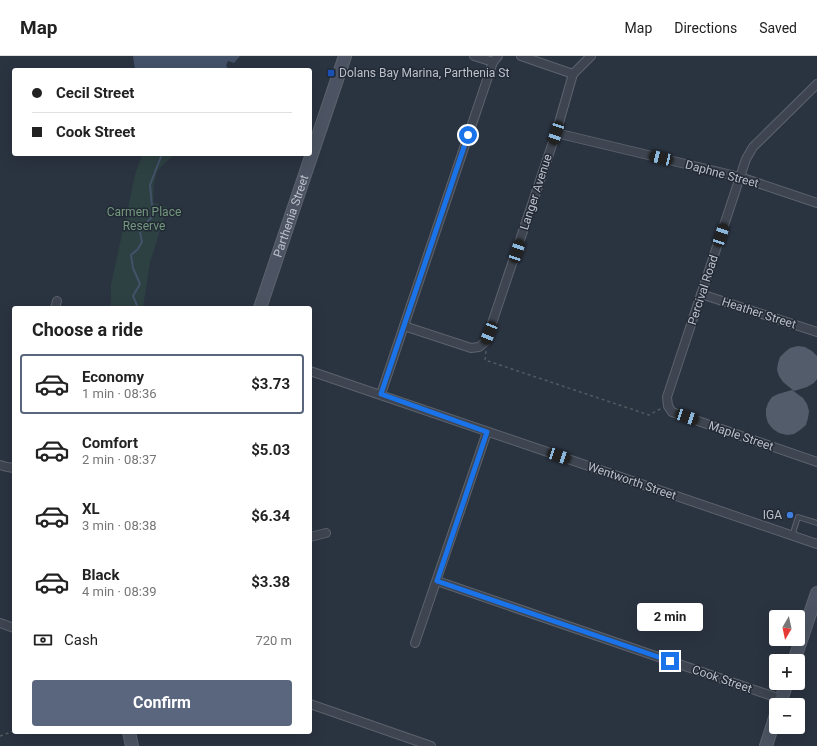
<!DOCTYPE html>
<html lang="en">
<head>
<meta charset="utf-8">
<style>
  body { margin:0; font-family:Roboto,sans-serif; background:#f6f6f6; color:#222; height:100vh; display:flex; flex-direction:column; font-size:15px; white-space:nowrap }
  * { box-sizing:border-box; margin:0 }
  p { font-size:13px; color:#767676 }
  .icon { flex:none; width:22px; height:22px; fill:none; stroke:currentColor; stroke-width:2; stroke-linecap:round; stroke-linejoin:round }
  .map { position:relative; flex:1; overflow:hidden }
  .side { position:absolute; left:12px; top:250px; width:300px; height:428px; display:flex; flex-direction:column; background:#fff; border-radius:4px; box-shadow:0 4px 16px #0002 }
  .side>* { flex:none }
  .top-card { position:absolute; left:12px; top:12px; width:300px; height:88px; border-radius:4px; box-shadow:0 4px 16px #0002; display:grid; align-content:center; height:88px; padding:0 20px; background:#fff }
  .needle { width:26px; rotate:189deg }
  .tools { position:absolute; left:769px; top:554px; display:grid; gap:8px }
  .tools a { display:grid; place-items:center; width:36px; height:36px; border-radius:4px; background:#fff; box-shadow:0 4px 16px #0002; font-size:20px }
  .end { position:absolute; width:18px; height:18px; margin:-9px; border:5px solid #1a73e8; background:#fff; box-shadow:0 0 0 2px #fff }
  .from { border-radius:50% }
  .bubble { position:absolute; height:28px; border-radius:4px; background:#fff; box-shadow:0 4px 16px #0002; font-size:13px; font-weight:700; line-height:28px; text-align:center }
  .car { position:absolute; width:12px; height:24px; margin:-12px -6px; border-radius:5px; box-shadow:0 0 3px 1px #0007; background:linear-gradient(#222 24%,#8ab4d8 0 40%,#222 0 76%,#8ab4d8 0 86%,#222 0) }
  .top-card b { display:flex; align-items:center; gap:14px; height:38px; font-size:15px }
  .top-card b+b { border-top:1px solid #e0e0e0 }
  .top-card i { width:10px; height:10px; background:#222 }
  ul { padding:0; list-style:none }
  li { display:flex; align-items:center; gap:12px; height:60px; margin:0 8px 6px; padding:0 12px; border:2px solid transparent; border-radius:4px }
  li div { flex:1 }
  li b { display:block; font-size:15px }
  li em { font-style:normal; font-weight:700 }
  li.selected { border-color:#59667e }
  li>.icon { width:36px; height:36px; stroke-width:1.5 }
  h2 { padding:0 20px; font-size:18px; line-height:48px }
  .pay { display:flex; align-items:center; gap:10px; height:44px; padding:0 20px; font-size:15px }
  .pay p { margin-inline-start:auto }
  .cta { display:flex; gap:8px; margin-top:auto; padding:8px 20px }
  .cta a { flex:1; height:46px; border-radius:4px; background:#59667e; color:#fff; font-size:16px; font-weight:700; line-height:46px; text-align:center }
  header { display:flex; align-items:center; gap:24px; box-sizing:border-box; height:56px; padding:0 20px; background:#fff; border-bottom:1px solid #e0e0e0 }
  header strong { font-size:19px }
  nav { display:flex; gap:22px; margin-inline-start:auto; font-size:14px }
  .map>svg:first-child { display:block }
  .green { fill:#2d4042 }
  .water { fill:#435269 }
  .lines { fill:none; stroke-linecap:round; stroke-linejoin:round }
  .stream { stroke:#435269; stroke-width:2 }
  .building { fill:#535c6a }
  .lane-casing { stroke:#5c636d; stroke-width:6 }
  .street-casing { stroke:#5c636d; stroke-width:10 }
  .secondary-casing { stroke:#5c636d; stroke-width:14 }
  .path { stroke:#4c5d60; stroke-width:1.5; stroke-dasharray:3 3; stroke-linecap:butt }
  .lane { stroke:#3e4550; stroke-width:4 }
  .street { stroke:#3e4550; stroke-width:8 }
  .secondary { stroke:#4c5463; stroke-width:12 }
  .route { stroke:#1a73e8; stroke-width:5 }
  .transit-dot { fill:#1a4fb4; stroke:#222a35; stroke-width:1.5 }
  .shop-dot { fill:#3f7fe0; stroke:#222a35; stroke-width:1.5 }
  .labels { text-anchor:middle; stroke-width:3; stroke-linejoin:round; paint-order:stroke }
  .poi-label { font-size:12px; fill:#bbc0ca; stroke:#222a35; text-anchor:start }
  .street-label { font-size:12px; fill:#bbc0ca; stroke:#222a35 }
  .park-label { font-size:12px; fill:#74987d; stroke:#222a35 }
</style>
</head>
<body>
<header>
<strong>Map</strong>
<nav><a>Map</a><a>Directions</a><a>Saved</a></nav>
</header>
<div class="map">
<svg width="817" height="690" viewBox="0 0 817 690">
  <rect width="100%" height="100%" fill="#2a3340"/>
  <!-- green -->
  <polygon class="green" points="142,98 173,98 173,99 157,115 154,128 153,146 167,151 150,207 143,252 111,252 111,228 136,115 141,103"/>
  <!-- water -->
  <polygon class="water" points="133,0 240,0 234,7 228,5 226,10 230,14 135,14"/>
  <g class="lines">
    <!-- stream -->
    <polyline class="stream" points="138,252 133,240 140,228 133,212 131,199 138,193 142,186 140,176 143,170 153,160 150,129 162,98"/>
  </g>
  <!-- building -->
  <g class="building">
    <polygon points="798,290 805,291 812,295 817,300 817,323 814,327 807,331 794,335 783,326 779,320 777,314 778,307 780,301 785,296 790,292"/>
    <polygon points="792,334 803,342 807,348 809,355 808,362 806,369 800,374 794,378 787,379 779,377 773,373 768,367 766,360 766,353 768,347 772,341 778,338"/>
  </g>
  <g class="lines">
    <defs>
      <polyline id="lane" points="792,480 798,461 817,467"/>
      <g id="street">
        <polyline points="474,0 493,6"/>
        <polyline points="521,0 573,18"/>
        <polyline points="817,28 753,91 746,103 667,341 668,350 672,356 817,406"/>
        <polyline points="556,77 740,121 817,147"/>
        <polyline points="701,238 817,276"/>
        <polyline points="55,252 57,245"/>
        <polyline points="404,270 471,292 479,291 486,285 556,77 573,18 591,0"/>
        <polyline points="310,315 817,488"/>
        <polyline points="381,338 493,6 498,0"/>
        <polyline points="0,409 7,411 14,412"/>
        <polyline points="310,481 326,477"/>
        <polyline points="437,525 781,643"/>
        <polyline points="0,567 14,572"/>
        <polyline points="415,587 487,376"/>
        <polyline points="310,648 431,690"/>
      </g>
      <g id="secondary">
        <path id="s1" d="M 260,252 L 345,0"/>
        <polyline points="794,605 817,537"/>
        <polyline points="779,649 787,627"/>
        <polyline points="129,676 132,690"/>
        <polyline points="766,690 776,659"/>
      </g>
    </defs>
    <!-- lane casing -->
    <use href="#lane" class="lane-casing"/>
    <!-- street casing -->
    <use href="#street" class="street-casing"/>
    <!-- secondary casing -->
    <use href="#secondary" class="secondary-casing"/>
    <!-- path -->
    <g class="path">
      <polyline points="486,295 485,304 649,359 662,352"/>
      <polyline points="0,680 14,675"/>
    </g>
    <!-- lane -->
    <use href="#lane" class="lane"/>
    <!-- street -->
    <use href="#street" class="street"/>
    <!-- secondary -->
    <use href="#secondary" class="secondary"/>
  </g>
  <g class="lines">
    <!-- route -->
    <polyline class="route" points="468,79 381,338 487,376 437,525 670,605"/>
  </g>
  <!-- markers -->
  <rect class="transit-dot" x="327" y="13" width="8" height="8" rx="2"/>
  <circle class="shop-dot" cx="790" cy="459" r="4"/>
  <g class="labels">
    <!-- poi labels -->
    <g class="poi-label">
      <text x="339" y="21">Dolans Bay Marina, Parthenia St</text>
      <text x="782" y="463" text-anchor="end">IGA</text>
    </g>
    <!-- street labels -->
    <g class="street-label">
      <text transform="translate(722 118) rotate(15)" y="4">Daphne Street</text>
      <text transform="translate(536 136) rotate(-72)" y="4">Langer Avenue</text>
      <text dy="4" stroke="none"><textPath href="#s1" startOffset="97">Parthenia Street</textPath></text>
      <text transform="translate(703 234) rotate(-72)" y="4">Percival Road</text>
      <text transform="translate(759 257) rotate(18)" y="4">Heather Street</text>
      <text transform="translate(741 380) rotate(19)" y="4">Maple Street</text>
      <text transform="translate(632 425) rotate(19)" y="4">Wentworth Street</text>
      <text transform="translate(722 623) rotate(19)" y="4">Cook Street</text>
    </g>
    <!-- park labels -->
    <g class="park-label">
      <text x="144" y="160">Carmen Place<tspan x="144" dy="14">Reserve</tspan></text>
    </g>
  </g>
</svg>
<div class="tools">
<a><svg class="needle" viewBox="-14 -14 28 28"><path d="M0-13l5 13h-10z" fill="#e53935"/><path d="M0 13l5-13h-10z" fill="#767676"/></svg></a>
<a>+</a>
<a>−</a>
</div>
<i class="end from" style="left:468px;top:79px"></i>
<i class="end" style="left:670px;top:605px"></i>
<div class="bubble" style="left:637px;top:547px;width:66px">2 min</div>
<i class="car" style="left:556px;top:77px;rotate:198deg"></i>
<i class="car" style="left:661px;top:102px;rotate:283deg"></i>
<i class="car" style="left:721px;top:179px;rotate:18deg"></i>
<i class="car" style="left:517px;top:195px;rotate:18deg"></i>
<i class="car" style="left:489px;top:277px;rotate:202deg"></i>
<i class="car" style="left:687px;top:361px;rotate:109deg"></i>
<i class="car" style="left:559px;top:400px;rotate:109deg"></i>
<div class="top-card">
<b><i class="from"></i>Cecil Street</b>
<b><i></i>Cook Street</b>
</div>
<section class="side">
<h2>Choose a ride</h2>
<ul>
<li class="selected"><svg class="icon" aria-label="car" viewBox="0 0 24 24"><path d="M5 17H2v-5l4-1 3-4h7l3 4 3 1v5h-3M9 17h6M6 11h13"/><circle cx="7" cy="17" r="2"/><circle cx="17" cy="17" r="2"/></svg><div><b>Economy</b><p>1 min · 08:36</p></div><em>$3.73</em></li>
<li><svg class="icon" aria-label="car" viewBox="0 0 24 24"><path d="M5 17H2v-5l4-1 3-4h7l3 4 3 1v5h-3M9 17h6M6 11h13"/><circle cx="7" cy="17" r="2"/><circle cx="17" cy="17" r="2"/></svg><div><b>Comfort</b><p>2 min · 08:37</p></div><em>$5.03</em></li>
<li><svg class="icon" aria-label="car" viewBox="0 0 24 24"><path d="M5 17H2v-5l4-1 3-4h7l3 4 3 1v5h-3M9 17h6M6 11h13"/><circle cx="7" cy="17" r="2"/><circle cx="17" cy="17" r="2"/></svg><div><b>XL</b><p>3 min · 08:38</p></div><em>$6.34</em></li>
<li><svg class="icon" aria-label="car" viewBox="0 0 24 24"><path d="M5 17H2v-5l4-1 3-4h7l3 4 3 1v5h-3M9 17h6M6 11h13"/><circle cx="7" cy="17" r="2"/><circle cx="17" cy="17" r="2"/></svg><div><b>Black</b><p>4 min · 08:39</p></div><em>$3.38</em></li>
</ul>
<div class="pay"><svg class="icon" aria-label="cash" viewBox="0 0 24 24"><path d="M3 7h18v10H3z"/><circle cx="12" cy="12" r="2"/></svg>Cash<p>720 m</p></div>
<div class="cta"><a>Confirm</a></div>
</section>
</div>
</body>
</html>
